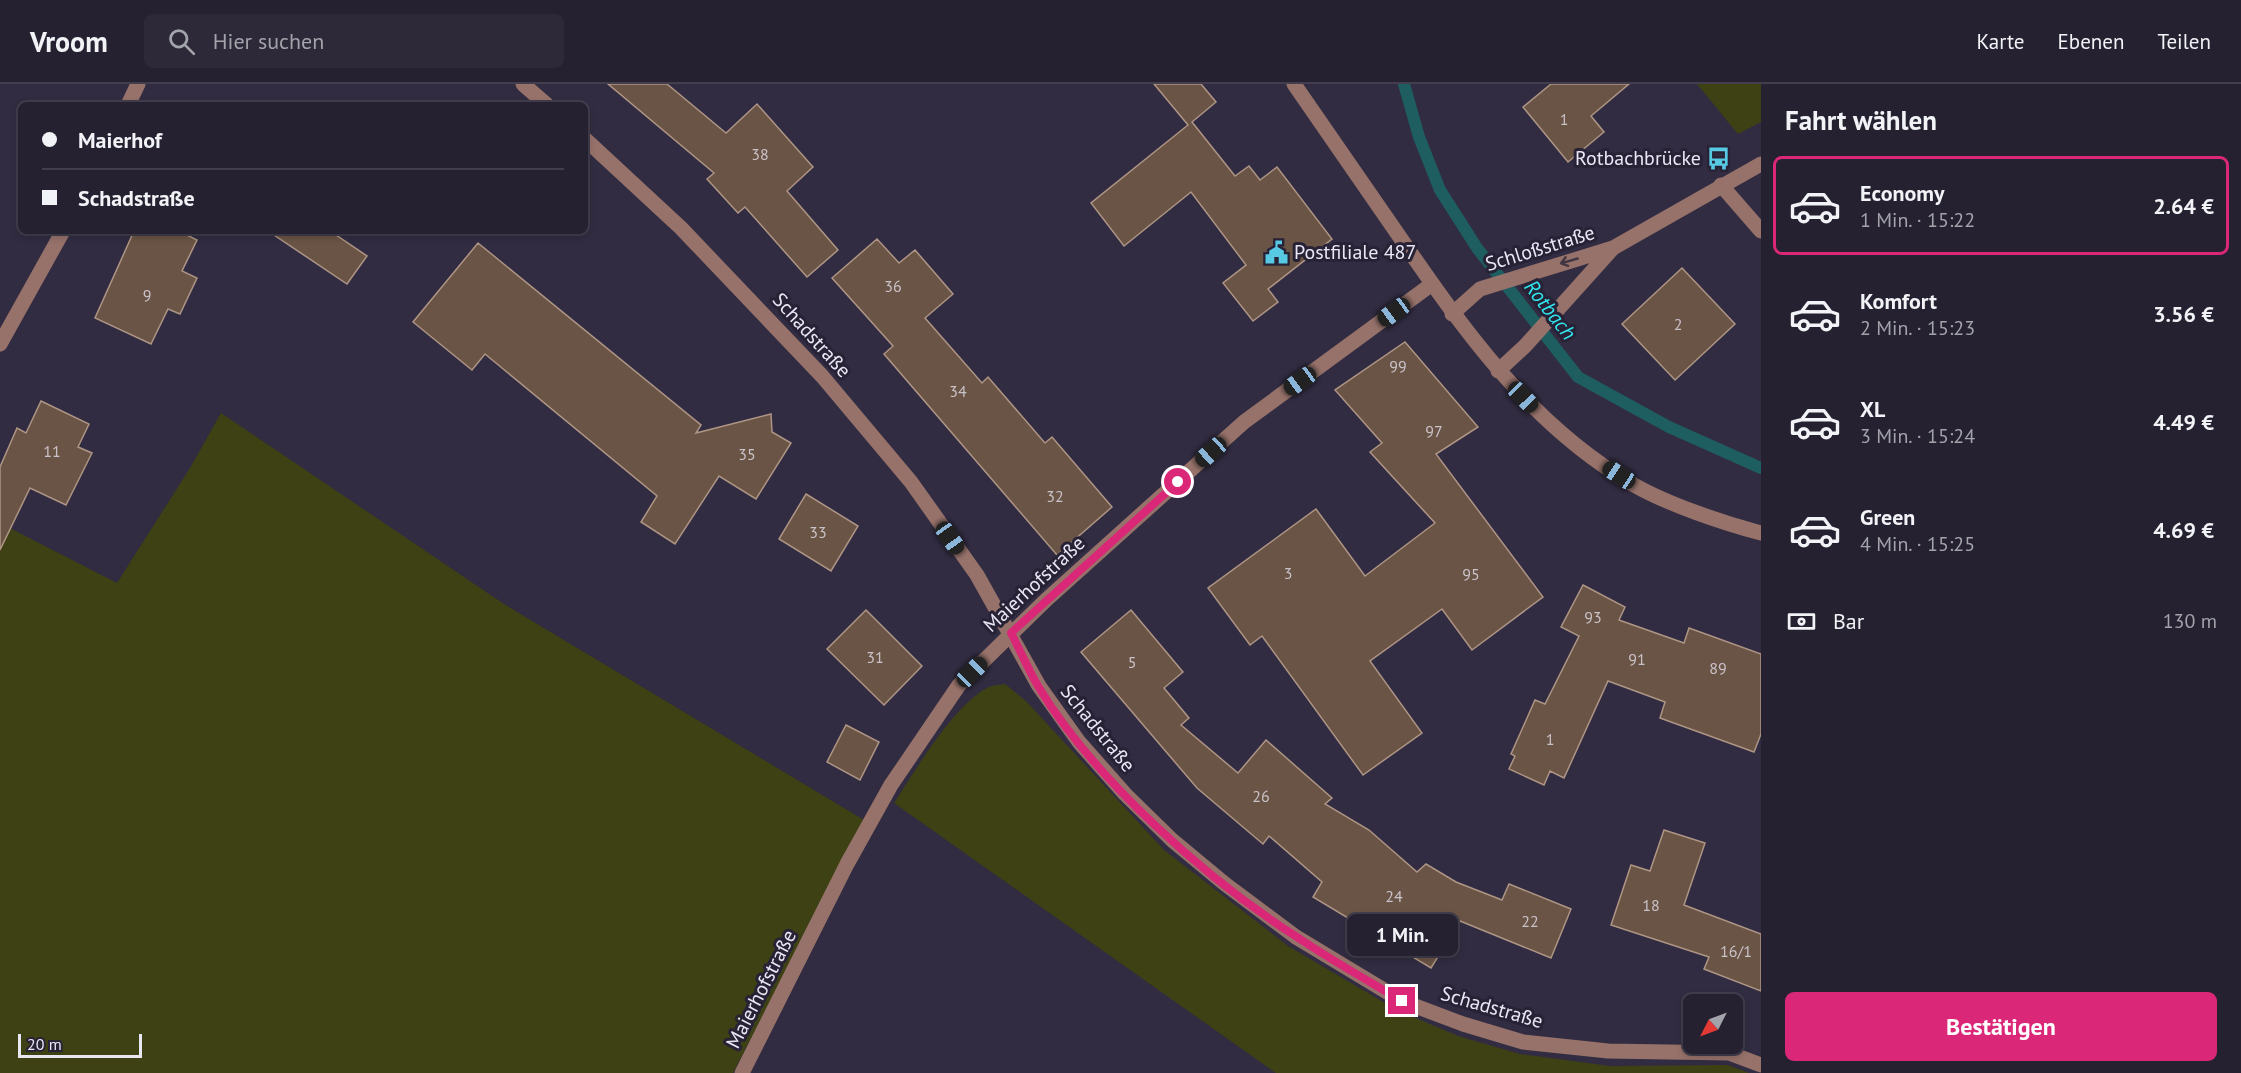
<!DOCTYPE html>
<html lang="de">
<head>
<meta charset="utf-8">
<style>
  body { margin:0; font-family:"PT Sans",sans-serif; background:#2d2939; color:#f1f3f6; height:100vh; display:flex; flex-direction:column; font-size:22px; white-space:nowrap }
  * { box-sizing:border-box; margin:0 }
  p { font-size:20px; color:#a3a3ab }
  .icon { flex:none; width:33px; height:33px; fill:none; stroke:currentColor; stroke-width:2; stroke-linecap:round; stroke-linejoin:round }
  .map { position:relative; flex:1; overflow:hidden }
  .sheet { display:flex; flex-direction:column; background:#252131; width:480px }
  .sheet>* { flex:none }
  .guide { position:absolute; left:18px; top:18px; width:570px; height:132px; border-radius:9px; box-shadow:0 3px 9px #0003,0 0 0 2px #423e4d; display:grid; align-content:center; height:132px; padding:0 24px; background:#252131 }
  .needle { width:39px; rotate:228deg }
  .controls { position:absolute; left:1683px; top:910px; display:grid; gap:12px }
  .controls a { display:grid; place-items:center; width:60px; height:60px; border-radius:9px; background:#252131; box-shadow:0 3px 9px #0003,0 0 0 2px #423e4d; font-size:30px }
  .scale { position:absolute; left:18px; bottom:15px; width:124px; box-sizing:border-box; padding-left:6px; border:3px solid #eae7f5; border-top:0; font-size:16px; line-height:21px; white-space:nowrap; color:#eae7f5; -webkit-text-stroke:4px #272236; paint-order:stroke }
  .end { position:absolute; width:27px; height:27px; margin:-14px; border:8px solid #db2777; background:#fff; box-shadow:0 0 0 3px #fff }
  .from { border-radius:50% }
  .bubble { position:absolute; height:42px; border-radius:9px; background:#252131; box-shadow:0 3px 9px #0003,0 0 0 2px #423e4d; font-size:20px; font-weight:600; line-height:42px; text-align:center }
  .car { position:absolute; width:18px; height:36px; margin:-18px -9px; border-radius:8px; box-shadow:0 0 4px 2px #0007; background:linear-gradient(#222 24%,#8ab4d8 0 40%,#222 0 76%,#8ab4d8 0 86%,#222 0) }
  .guide b { display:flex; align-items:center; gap:21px; height:57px; font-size:22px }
  .guide b+b { border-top:2px solid #423e4d }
  .guide i { width:15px; height:15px; background:#f1f3f6 }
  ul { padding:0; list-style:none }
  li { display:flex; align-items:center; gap:18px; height:99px; margin:0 12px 9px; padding:0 12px; border:3px solid transparent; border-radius:9px }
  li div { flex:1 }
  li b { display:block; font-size:22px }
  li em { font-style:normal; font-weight:600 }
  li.active { border-color:#db2777 }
  li>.icon { width:54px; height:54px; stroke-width:1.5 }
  h2 { padding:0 24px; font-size:27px; line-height:72px }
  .pay { display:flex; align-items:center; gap:15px; height:66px; padding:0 24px; font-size:22px }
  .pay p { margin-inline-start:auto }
  .action { display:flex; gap:12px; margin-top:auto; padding:12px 24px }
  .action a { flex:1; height:69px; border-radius:9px; background:#db2777; color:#fff; font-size:24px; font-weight:600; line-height:69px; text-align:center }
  header { display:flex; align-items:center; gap:36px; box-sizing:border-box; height:84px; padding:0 30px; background:#252131; border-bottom:2px solid #423e4d }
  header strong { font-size:28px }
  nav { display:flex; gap:33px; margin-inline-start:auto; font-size:21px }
  .search { width:420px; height:54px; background:#2d2939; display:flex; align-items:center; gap:15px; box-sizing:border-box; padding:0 21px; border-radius:9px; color:#a3a3ab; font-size:22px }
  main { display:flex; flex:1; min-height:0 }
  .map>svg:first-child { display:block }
  .green { fill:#3e4113 }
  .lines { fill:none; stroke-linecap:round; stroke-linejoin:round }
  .stream { stroke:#1e5d60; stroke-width:12 }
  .building { fill:#6a5445; stroke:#ae9585; stroke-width:1.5 }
  .minor { stroke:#96726a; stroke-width:15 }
  .oneway { stroke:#433643 }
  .route { stroke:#db2777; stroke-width:8 }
  .labels { text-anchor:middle; stroke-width:6; stroke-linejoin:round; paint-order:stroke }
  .number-label { font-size:16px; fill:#cac2c9 }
  .poi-label { font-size:20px; fill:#eae7f5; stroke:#272236; text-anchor:end }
  .street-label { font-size:20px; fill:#eae7f5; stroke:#272236 }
  .water-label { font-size:21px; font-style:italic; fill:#31e5ec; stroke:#272236 }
</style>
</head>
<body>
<header>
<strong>Vroom</strong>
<div class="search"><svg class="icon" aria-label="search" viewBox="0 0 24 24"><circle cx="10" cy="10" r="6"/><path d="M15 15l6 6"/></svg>Hier suchen</div>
<nav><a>Karte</a><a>Ebenen</a><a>Teilen</a></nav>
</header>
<main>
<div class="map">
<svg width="1761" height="989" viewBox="0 0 1761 989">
  <rect width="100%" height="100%" fill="#312c41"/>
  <!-- green -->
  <g class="green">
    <polygon points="1697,0 1761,0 1761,38 1738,50"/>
    <polygon points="221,329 504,520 864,736 733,989 0,989 0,439 117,499 190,384"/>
    <path d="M 1005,600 L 1026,617 L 1164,766 L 1288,862 L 1397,926 L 1458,952 L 1520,970 L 1610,982 L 1728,981 L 1749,989 L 1276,989 L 894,719 C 915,687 953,622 987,604 C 992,601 999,601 1005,600 Z"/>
  </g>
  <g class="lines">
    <!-- stream -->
    <polyline class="stream" points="1404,0 1419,53 1440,106 1477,164 1578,293 1669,343 1761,384"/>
  </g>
  <!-- building -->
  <g class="building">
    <polygon points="608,0 667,0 726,49 757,20 813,83 787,107 838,166 807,193 745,123 738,129 707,95 714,89"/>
    <polygon points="1154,0 1201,0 1216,18 1192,38 1235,92 1249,82 1260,96 1277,83 1332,155 1268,205 1278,218 1253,237 1223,199 1246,181 1191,108 1124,162 1091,119 1188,41"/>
    <polygon points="1551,0 1629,0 1591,32 1604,48 1568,78 1523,23"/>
    <polygon points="134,147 179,147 197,156 182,187 197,194 180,230 168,225 151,260 95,234"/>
    <polygon points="268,147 330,147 367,172 347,200"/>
    <polygon points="877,155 899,179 915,166 953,210 925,234 982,299 988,293 1045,359 1052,353 1112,423 1057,471 884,270 893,262 832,194"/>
    <polygon points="478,159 701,341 696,349 771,330 772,348 791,359 756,415 719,392 675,460 641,438 657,412 485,270 472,286 413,238"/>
    <polygon points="1682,184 1735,240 1675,296 1622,240"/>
    <polygon points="1405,258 1478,343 1436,370 1543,513 1472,566 1442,525 1370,577 1422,649 1363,691 1262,552 1250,561 1208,504 1316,425 1365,492 1435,439 1370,368 1382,359 1335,306"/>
    <polygon points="41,317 89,340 78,363 92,369 66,421 30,404 0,466 0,383 17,344 26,349"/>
    <polygon points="806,410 858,442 831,487 779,455"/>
    <polygon points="1583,501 1625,523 1619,536 1684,559 1689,544 1761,570 1761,650 1754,668 1660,634 1665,618 1608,597 1564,694 1550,687 1544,701 1509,685 1515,672 1511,670 1535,616 1545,620 1579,552 1561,543"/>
    <polygon points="866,526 922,582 884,621 827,565"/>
    <polygon points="1131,526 1183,588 1164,604 1189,634 1181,641 1238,689 1266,656 1332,714 1325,720 1369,746 1417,788 1426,780 1456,798 1502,816 1509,800 1571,825 1551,874 1460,837 1431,884 1313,813 1322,798 1269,752 1263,760 1197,704 1081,568"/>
    <polygon points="846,641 879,658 860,696 827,678"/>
    <polygon points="1664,746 1705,759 1684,821 1761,850 1761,907 1704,885 1709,873 1611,841 1631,781 1650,787"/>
  </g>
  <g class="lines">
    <!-- minor -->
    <g class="minor">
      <polyline points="523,0 547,21"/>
      <path d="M 1294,0 C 1329,50 1363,100 1397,149 C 1463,245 1531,342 1634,401 C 1667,420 1723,439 1761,449"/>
      <polyline points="128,21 138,0"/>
      <polyline points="585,55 681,144 822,292 911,398 977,491 1039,602 1079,658 1125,710 1172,756 1225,800 1296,853 1402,917 1463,940 1523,958 1608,967 1729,969 1761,981"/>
      <polyline points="1721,101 1761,147"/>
      <polyline points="1452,230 1480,205 1613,164 1761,80"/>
      <polyline points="0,260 63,147"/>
      <polyline points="1498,287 1525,262 1613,164"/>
      <polyline points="742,989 847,780 891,701 959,601 1046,516 1244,338 1432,200"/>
    </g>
  </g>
  <!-- one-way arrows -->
  <defs><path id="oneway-shaft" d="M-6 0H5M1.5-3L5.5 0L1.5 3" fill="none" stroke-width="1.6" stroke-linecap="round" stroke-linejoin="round" transform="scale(1.5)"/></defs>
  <use class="oneway" href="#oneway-shaft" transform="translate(1569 177) rotate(164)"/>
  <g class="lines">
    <!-- route -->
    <path class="route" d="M 1178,398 L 1011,549 C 1020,566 1028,585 1038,602 C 1094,695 1206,795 1297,853 C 1331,876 1367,896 1402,917"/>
  </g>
  <!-- icons -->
  <defs>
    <symbol id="bus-bare" viewBox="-9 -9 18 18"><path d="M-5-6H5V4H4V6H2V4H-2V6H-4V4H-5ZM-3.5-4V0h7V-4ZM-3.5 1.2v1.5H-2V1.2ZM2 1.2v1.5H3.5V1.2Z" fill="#57c9e2" stroke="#272236" stroke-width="2.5" paint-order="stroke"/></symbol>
    <symbol id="civic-bare" viewBox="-9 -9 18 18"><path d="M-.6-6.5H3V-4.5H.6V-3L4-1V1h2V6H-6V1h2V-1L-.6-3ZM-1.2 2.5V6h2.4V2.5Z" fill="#57c9e2" stroke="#272236" stroke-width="2.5" paint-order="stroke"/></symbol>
  </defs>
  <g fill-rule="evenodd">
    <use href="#bus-bare" x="1702" y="58" width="33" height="33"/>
    <use href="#civic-bare" x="1260" y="152" width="33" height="33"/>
  </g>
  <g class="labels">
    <!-- number labels -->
    <g class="number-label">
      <text x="1564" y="41">1</text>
      <text x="760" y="76">38</text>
      <text x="893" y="208">36</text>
      <text x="147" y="217">9</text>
      <text x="1678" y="246">2</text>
      <text x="1398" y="288">99</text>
      <text x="958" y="313">34</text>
      <text x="1434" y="353">97</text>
      <text x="52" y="373">11</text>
      <text x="747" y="376">35</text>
      <text x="1055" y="418">32</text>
      <text x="818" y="454">33</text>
      <text x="1288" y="495">3</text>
      <text x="1471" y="496">95</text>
      <text x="1593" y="539">93</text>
      <text x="875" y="579">31</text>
      <text x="1637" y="581">91</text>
      <text x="1132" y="584">5</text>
      <text x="1718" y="590">89</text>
      <text x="1550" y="661">1</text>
      <text x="1261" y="718">26</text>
      <text x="1394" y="818">24</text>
      <text x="1651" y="827">18</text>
      <text x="1530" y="843">22</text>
      <text x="1736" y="873">16/1</text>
    </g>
    <!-- poi labels -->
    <g class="poi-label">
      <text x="1701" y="81">Rotbachbrücke</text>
      <text x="1294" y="175" text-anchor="start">Postfiliale 487</text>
    </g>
    <!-- street labels -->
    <g class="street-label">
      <text transform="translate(1540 164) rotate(-17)" y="7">Schloßstraße</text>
      <text transform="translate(812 251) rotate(48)" y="7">Schadstraße</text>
      <text transform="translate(1034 500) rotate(-43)" y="7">Maierhofstraße</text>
      <text transform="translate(1098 644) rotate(51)" y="7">Schadstraße</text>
      <text transform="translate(761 905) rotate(-63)" y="7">Maierhofstraße</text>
      <text transform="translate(1492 923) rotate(16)" y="7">Schadstraße</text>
    </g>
    <!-- water labels -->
    <g class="water-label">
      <text transform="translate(1550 226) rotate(52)" y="7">Rotbach</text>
    </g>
  </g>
</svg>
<div class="controls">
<a><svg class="needle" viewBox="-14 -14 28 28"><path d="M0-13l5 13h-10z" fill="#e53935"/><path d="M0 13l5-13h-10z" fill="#a3a3ab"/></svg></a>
</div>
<div class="scale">20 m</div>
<i class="end from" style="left:1178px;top:398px"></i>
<i class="end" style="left:1402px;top:917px"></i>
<div class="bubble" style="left:1347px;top:830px;width:111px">1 Min.</div>
<i class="car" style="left:1394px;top:228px;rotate:234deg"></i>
<i class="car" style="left:1300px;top:297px;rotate:234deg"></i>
<i class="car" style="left:1523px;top:313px;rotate:136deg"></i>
<i class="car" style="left:1211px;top:368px;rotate:228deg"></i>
<i class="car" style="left:1619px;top:391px;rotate:303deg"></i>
<i class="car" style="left:950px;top:454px;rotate:145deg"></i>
<i class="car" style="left:972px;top:588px;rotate:45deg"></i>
<div class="guide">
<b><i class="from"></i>Maierhof</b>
<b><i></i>Schadstraße</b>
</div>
</div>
<section class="sheet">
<h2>Fahrt wählen</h2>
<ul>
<li class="active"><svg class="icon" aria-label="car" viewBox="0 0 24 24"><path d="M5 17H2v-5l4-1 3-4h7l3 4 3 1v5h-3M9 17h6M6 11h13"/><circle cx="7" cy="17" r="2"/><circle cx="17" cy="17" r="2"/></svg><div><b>Economy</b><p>1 Min. · 15:22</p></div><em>2.64 €</em></li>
<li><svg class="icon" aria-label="car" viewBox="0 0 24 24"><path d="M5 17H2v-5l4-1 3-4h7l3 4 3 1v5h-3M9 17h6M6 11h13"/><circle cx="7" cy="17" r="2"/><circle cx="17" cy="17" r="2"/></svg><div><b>Komfort</b><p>2 Min. · 15:23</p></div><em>3.56 €</em></li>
<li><svg class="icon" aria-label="car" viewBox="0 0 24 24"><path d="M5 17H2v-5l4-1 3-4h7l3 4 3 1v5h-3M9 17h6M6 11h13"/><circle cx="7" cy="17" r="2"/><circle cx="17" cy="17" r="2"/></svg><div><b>XL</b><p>3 Min. · 15:24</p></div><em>4.49 €</em></li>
<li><svg class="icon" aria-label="car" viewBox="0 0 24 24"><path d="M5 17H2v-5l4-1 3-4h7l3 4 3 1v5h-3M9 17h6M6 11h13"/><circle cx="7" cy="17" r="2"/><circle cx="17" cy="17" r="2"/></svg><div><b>Green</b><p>4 Min. · 15:25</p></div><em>4.69 €</em></li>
</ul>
<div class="pay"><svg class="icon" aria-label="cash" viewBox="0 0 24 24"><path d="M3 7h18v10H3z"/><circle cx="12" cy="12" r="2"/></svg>Bar<p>130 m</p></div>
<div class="action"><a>Bestätigen</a></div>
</section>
</main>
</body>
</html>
